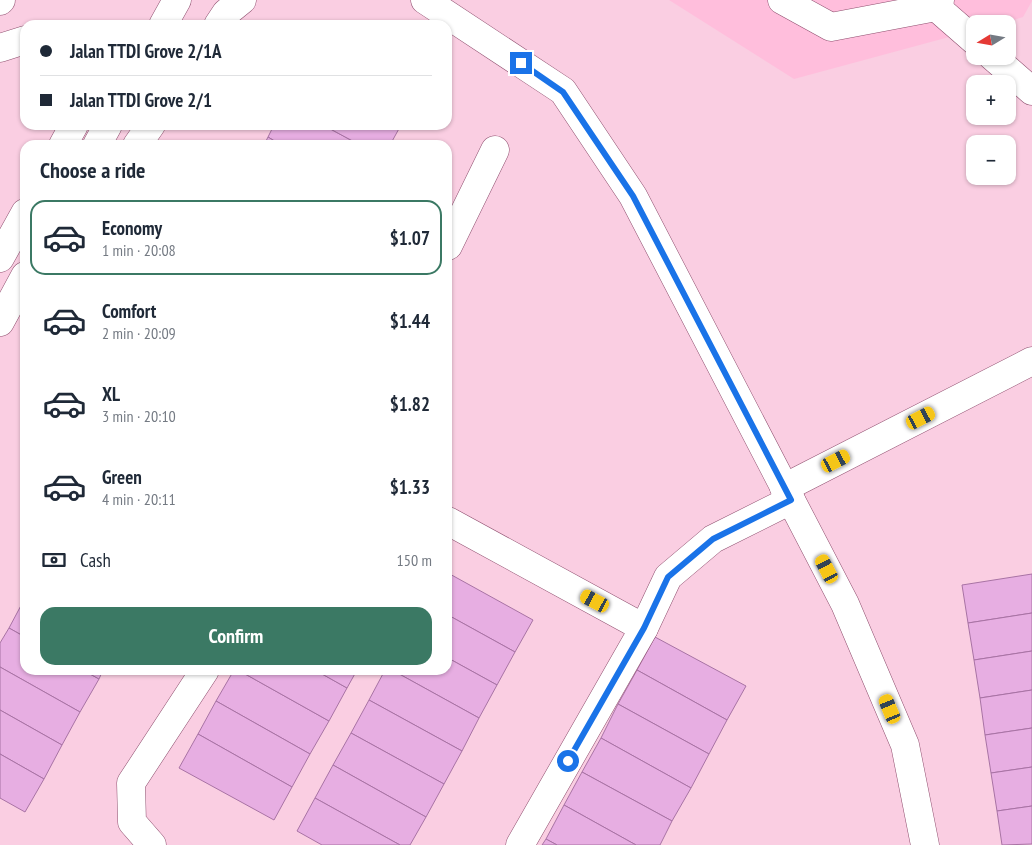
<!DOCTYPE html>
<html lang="en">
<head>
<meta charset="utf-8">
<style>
  body { margin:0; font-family:"PT Sans Narrow",sans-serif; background:#f2f2f3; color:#1f2937; height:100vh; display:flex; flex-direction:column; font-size:19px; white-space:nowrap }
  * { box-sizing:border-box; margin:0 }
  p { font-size:16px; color:#747a83 }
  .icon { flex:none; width:28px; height:28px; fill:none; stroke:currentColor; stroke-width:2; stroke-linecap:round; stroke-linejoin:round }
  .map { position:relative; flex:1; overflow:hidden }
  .sheet { position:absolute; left:20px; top:140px; width:432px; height:535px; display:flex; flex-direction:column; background:#fff; border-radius:15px; box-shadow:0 1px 4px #0004 }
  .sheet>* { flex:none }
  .hud { position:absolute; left:20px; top:20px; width:432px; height:110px; border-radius:15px; box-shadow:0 1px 4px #0004; display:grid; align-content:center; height:110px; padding:0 20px; background:#fff }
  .needle { width:32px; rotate:259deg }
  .buttons { position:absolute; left:966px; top:15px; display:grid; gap:10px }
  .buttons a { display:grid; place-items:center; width:50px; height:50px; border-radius:10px; background:#fff; box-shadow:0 1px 4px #0004; font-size:25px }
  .end { position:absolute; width:22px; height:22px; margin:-11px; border:6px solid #1a73e8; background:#fff; box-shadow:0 0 0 2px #fff }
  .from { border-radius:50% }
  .car { position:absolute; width:15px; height:30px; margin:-15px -8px; border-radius:6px; box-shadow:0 0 4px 1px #0007; background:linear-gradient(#f5c518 24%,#345 0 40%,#f5c518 0 76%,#345 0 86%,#f5c518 0) }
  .hud b { display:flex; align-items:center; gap:18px; height:48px; font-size:19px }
  .hud b+b { border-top:1px solid #e0e1e3 }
  .hud i { width:12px; height:12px; background:#1f2937 }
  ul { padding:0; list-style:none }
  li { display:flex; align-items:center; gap:15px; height:75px; margin:0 10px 8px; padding:0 10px; border:2px solid transparent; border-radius:15px }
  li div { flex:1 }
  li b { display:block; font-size:19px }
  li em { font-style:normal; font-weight:700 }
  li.selected { border-color:#3b7964 }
  li>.icon { width:45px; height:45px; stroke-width:1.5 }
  h2 { padding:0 20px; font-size:22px; line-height:60px }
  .pay { display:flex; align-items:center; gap:12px; height:55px; padding:0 20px; font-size:19px }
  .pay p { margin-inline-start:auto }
  .action { display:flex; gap:10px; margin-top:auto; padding:10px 20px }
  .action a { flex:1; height:58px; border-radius:15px; background:#3b7964; color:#fff; font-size:20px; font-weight:700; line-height:58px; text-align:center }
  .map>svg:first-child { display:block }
  .built { fill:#ffbedc }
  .building { fill:#e7aee2; stroke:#a873a4 }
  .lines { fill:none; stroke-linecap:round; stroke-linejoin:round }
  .street-casing { stroke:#8f4f6f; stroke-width:29 }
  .secondary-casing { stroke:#8f4f6f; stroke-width:29 }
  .highway-casing { stroke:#8f4f6f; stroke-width:29 }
  .street { stroke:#fff; stroke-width:28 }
  .secondary { stroke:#fff; stroke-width:28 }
  .highway { stroke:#fff; stroke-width:28 }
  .route { stroke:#1a73e8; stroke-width:6 }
</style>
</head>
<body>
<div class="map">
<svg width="1032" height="845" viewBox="0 0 1032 845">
  <rect width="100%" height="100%" fill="#facee2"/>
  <!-- built -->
  <polygon class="built" points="669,0 1032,0 1032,1 1023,17 1000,24 975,24 975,30 794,79"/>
  <!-- building -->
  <g class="building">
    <polygon points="274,125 323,125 360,145 281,145 268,137"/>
    <polygon points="323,125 401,125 390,145 360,145"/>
    <polygon points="268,137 281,145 264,145"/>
    <polygon points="448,573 533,620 515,652 448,615"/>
    <polygon points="1032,574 1032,613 968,623 962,585"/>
    <polygon points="25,598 25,637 9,628"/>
    <polygon points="1032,613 1032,651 974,660 968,623"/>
    <polygon points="448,615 515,652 497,685 448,658"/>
    <polygon points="9,628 25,637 25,670 83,670 99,679 80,712 0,667 0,643"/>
    <polygon points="655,637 746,686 727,720 637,670"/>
    <polygon points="1032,651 1032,690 980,698 974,660"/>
    <polygon points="448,658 497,685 479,718 392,670 448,670"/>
    <polygon points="0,667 80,712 62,745 0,710"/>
    <polygon points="83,670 103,670 99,679"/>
    <polygon points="234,670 238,670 329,721 310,754 216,701"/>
    <polygon points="238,670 315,670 347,688 329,721"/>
    <polygon points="315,670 357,670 347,688"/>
    <polygon points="385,670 392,670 479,718 462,751 369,700"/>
    <polygon points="637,670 727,720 709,754 618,704"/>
    <polygon points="1032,690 1032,728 985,735 980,698"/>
    <polygon points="369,700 462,751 444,784 351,733"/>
    <polygon points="216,701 310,754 292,787 198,734"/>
    <polygon points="618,704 709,754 691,788 601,738"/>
    <polygon points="0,710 62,745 44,779 0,754"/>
    <polygon points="1032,728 1032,767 991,773 985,735"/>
    <polygon points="351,733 444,784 426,817 333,765"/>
    <polygon points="198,734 292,787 274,820 179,768"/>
    <polygon points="601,738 691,788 672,821 582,772"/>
    <polygon points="0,754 44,779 25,812 0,798"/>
    <polygon points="333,765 426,817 410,845 400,845 315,798"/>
    <polygon points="1032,767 1032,806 997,811 991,773"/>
    <polygon points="582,772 672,821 660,845 636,845 564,805"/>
    <polygon points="315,798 400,845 322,845 297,831"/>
    <polygon points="564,805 636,845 557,845 546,839"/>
    <polygon points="1032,806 1032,844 1002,845 997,811"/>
    <polygon points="546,839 557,845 542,845"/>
  </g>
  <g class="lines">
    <defs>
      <g id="street">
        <polyline points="782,0 831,27 936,7 940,0"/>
        <polyline points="936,7 975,41"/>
        <polyline points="992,56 1032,91"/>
        <polyline points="448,246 495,150"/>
        <polyline points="784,488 1032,361"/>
        <polyline points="448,521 644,628"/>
        <polyline points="152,845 132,822 131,783 205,670"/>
        <polyline points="520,845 644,628 668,577 713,539 791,500"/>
      </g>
      <g id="secondary">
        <polyline points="425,0 563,91 633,196 845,604 905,745 925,845"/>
        <polyline points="218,25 226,13 242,0"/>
        <polyline points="137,145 151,125"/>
      </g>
      <g id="highway">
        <polyline points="0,1 1,0"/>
        <polyline points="163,25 177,0"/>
        <polyline points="0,48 25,40"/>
        <polyline points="63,145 74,125"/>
        <polyline points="97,145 108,125"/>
        <polyline points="0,258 25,213"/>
        <polyline points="0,322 25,276"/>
      </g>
    </defs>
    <!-- street casing -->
    <use href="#street" class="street-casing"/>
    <!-- secondary casing -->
    <use href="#secondary" class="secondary-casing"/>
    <!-- highway casing -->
    <use href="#highway" class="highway-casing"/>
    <!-- street -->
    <use href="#street" class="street"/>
    <!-- secondary -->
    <use href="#secondary" class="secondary"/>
    <!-- highway -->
    <use href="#highway" class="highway"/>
  </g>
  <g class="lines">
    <!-- route -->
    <polyline class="route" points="521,63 563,92 633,196 791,500 713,539 668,577 644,628 568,761"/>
  </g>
</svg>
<div class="buttons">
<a><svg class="needle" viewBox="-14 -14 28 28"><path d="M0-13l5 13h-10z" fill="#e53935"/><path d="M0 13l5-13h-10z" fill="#747a83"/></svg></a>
<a>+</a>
<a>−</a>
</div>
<i class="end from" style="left:568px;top:761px"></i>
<i class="end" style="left:521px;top:63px"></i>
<i class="car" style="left:921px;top:418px;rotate:63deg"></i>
<i class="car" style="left:836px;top:461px;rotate:63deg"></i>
<i class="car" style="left:827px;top:569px;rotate:332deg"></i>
<i class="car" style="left:595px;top:601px;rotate:298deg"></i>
<i class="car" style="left:890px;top:709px;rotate:337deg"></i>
<div class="hud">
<b><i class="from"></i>Jalan TTDI Grove 2/1A</b>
<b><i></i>Jalan TTDI Grove 2/1</b>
</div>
<section class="sheet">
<h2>Choose a ride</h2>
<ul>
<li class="selected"><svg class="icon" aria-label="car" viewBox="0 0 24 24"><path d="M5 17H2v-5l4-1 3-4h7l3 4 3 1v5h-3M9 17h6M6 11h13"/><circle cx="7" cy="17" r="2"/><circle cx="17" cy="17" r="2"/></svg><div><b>Economy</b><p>1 min · 20:08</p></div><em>$1.07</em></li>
<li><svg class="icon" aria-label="car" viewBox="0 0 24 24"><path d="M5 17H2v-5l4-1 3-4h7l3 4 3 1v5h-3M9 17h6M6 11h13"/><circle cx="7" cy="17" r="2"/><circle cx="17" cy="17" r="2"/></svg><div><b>Comfort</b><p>2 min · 20:09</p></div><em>$1.44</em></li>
<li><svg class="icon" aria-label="car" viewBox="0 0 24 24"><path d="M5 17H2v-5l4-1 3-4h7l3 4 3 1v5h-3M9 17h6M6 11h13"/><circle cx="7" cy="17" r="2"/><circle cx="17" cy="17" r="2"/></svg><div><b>XL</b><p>3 min · 20:10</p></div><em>$1.82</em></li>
<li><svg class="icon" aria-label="car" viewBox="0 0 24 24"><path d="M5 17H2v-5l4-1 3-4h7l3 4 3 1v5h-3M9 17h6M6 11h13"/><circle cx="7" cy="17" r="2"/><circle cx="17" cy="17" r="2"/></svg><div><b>Green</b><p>4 min · 20:11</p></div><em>$1.33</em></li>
</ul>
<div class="pay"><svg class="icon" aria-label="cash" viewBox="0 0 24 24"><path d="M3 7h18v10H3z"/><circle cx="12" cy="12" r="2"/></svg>Cash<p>150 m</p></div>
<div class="action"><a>Confirm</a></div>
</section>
</div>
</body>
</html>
